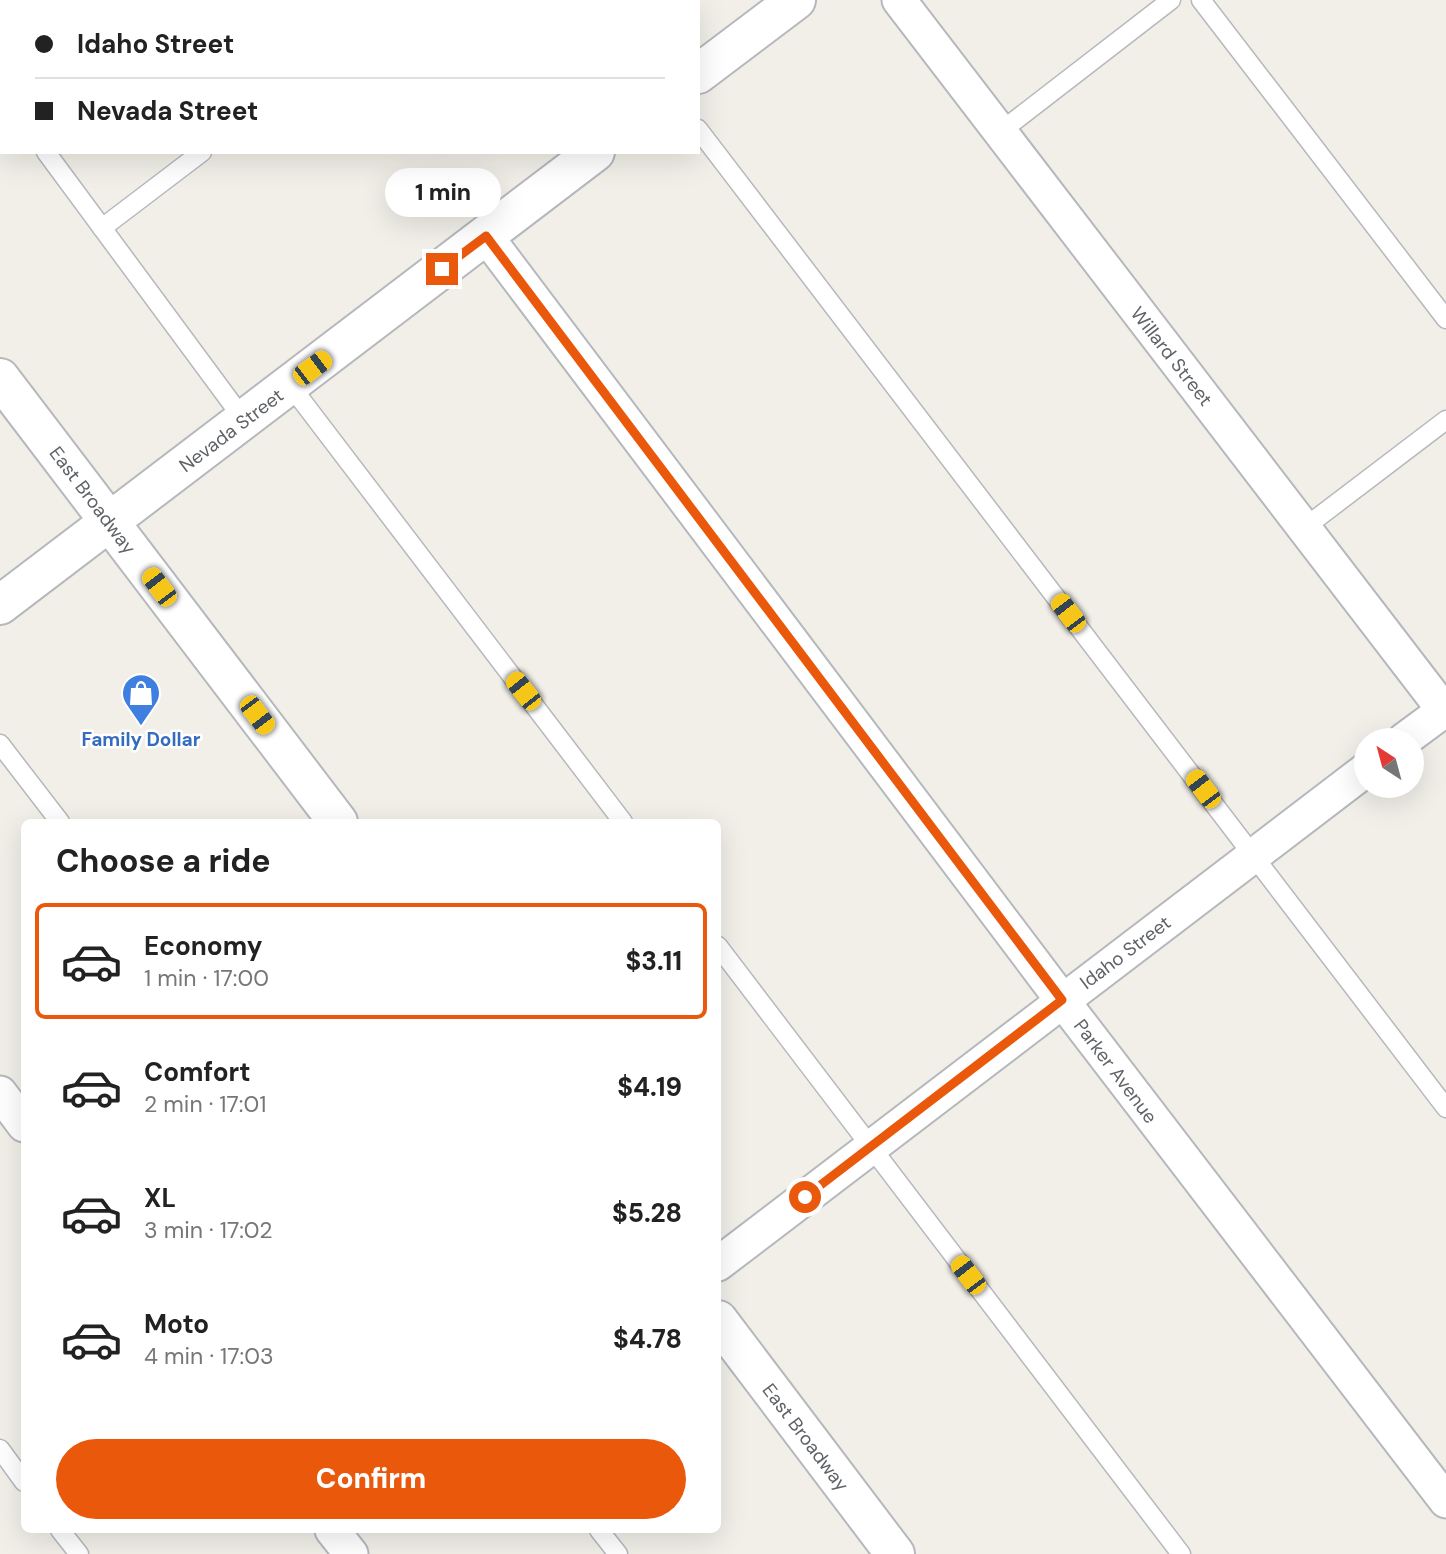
<!DOCTYPE html>
<html lang="en">
<head>
<meta charset="utf-8">
<style>
  body { margin:0; font-family:"DM Sans",sans-serif; background:#f2f2f2; color:#222; height:100vh; display:flex; flex-direction:column; font-size:26px; white-space:nowrap }
  * { box-sizing:border-box; margin:0 }
  p { font-size:23px; color:#767676 }
  .icon { flex:none; width:38px; height:38px; fill:none; stroke:currentColor; stroke-width:2; stroke-linecap:round; stroke-linejoin:round }
  .map { position:relative; flex:1; overflow:hidden }
  .drawer { position:absolute; left:21px; top:819px; width:700px; height:714px; display:flex; flex-direction:column; background:#fff; border-radius:10px; box-shadow:0 7px 28px #0002 }
  .drawer>* { flex:none }
  .banner { position:absolute; left:0px; top:0px; width:700px; height:154px; box-shadow:0 7px 28px #0002; display:grid; align-content:center; height:154px; padding:0 35px; background:#fff }
  .needle { width:46px; rotate:324deg }
  .controls { position:absolute; left:1354px; top:728px; display:grid; gap:14px }
  .controls a { display:grid; place-items:center; width:70px; height:70px; border-radius:50%; background:#fff; box-shadow:0 7px 28px #0002; font-size:35px }
  .end { position:absolute; width:32px; height:32px; margin:-16px; border:9px solid #ea580c; background:#fff; box-shadow:0 0 0 4px #fff }
  .from { border-radius:50% }
  .bubble { position:absolute; height:49px; border-radius:24px; background:#fff; box-shadow:0 7px 28px #0002; font-size:23px; font-weight:800; line-height:49px; text-align:center }
  .car { position:absolute; width:21px; height:42px; margin:-21px -10px; border-radius:9px; box-shadow:0 0 5px 2px #0007; background:linear-gradient(#f5c518 24%,#345 0 40%,#f5c518 0 76%,#345 0 86%,#f5c518 0) }
  .banner b { display:flex; align-items:center; gap:24px; height:66px; font-size:26px }
  .banner b+b { border-top:2px solid #e0e0e0 }
  .banner i { width:18px; height:18px; background:#222 }
  ul { padding:0; list-style:none }
  li { display:flex; align-items:center; gap:21px; height:116px; margin:0 14px 10px; padding:0 21px; border:4px solid transparent; border-radius:10px }
  li div { flex:1 }
  li b { display:block; font-size:26px }
  li em { font-style:normal; font-weight:800 }
  li.on { border-color:#ea580c }
  li>.icon { width:63px; height:63px; stroke-width:1.5 }
  h2 { padding:0 35px; font-size:32px; line-height:84px }
  .action { display:flex; gap:14px; margin-top:auto; padding:14px 35px }
  .action a { flex:1; height:80px; border-radius:42px; background:#ea580c; color:#fff; font-size:28px; font-weight:800; line-height:80px; text-align:center }
  .map>svg:first-child { display:block }
  .lines { fill:none; stroke-linecap:round; stroke-linejoin:round }
  .service-casing { stroke:#b5b8bc; stroke-width:21 }
  .minor-casing { stroke:#b5b8bc; stroke-width:37 }
  .tertiary-casing { stroke:#b5b8bc; stroke-width:42 }
  .service { stroke:#fff; stroke-width:18 }
  .minor { stroke:#fff; stroke-width:33 }
  .tertiary { stroke:#fff; stroke-width:38 }
  .route { stroke:#ea580c; stroke-width:9 }
  .labels { text-anchor:middle; stroke-width:5; stroke-linejoin:round; paint-order:stroke }
  .street-label { font-size:19px; fill:#5f6368; stroke:#fff }
  .shop-label { font-size:19px; font-weight:bold; fill:#366cbe; stroke:#fff }
</style>
</head>
<body>
<div class="map">
<svg width="1446" height="1554" viewBox="0 0 1446 1554">
  <rect width="100%" height="100%" fill="#f1efe8"/>
  <g class="lines">
    <defs>
      <g id="service">
        <polyline points="1201,0 1446,319"/>
        <polyline points="401,2 404,0"/>
        <polyline points="0,90 2,93"/>
        <polyline points="698,129 1446,1108"/>
        <polyline points="1000,132 1171,0"/>
        <polyline points="46,152 244,420"/>
        <polyline points="102,228 202,152"/>
        <polyline points="290,385 623,822"/>
        <polyline points="1304,528 1446,420"/>
        <polyline points="0,744 60,822"/>
        <polyline points="718,946 1181,1554"/>
        <polyline points="0,1449 24,1482"/>
        <polyline points="60,1530 79,1554"/>
        <polyline points="599,1530 618,1554"/>
      </g>
      <g id="minor">
        <polyline points="899,0 1446,713"/>
        <polyline points="4,2 6,0"/>
        <polyline points="486,236 1062,1000 1446,1501"/>
        <polyline points="1404,740 1446,709"/>
        <polyline points="0,1093 24,1125"/>
        <polyline points="718,1264 1367,769"/>
        <polyline points="332,1530 351,1554"/>
      </g>
      <g id="tertiary">
        <polyline points="698,74 796,0"/>
        <polyline points="0,378 338,822"/>
        <polyline points="0,605 595,152"/>
        <polyline points="718,1320 895,1554"/>
      </g>
    </defs>
    <!-- service casing -->
    <use href="#service" class="service-casing"/>
    <!-- minor casing -->
    <use href="#minor" class="minor-casing"/>
    <!-- tertiary casing -->
    <use href="#tertiary" class="tertiary-casing"/>
    <!-- service -->
    <use href="#service" class="service"/>
    <!-- minor -->
    <use href="#minor" class="minor"/>
    <!-- tertiary -->
    <use href="#tertiary" class="tertiary"/>
  </g>
  <g class="lines">
    <!-- route -->
    <polyline class="route" points="442,269 486,236 1062,1000 805,1197"/>
  </g>
  <!-- icons -->
  <defs>
    <symbol id="shop-pin" viewBox="-11 -11 22 30"><path d="M0 17L-7.5 6A9.5 9.5 0 1 1 7.5 6Z" fill="#3f7fe0" stroke="#fff"/><path d="M-5-2.5h2.3a2.7 3.5 0 0 1 5.4 0H5L5.5 6h-11ZM-1.5-2.5h3a1.5 2.3 0 0 0-3 0Z" fill="#fff"/></symbol>
  </defs>
  <g fill-rule="evenodd">
    <use href="#shop-pin" x="119" y="671" width="44" height="60"/>
  </g>
  <g class="labels">
    <!-- street labels -->
    <g class="street-label">
      <text transform="translate(1172 356) rotate(52)" y="7">Willard Street</text>
      <text transform="translate(231 430) rotate(-37)" y="7">Nevada Street</text>
      <text transform="translate(93 500) rotate(53)" y="7">East Broadway</text>
      <text transform="translate(1125 952) rotate(-37)" y="7">Idaho Street</text>
      <text transform="translate(1116 1071) rotate(53)" y="7">Parker Avenue</text>
      <text transform="translate(806 1437) rotate(53)" y="7">East Broadway</text>
    </g>
    <!-- shop labels -->
    <g class="shop-label">
      <text x="141" y="746">Family Dollar</text>
    </g>
  </g>
</svg>
<div class="controls">
<a><svg class="needle" viewBox="-14 -14 28 28"><path d="M0-13l5 13h-10z" fill="#e53935"/><path d="M0 13l5-13h-10z" fill="#767676"/></svg></a>
</div>
<i class="end from" style="left:805px;top:1197px"></i>
<i class="end" style="left:442px;top:269px"></i>
<div class="bubble" style="left:385px;top:168px;width:116px">1 min</div>
<i class="car" style="left:312px;top:368px;rotate:53deg"></i>
<i class="car" style="left:159px;top:587px;rotate:323deg"></i>
<i class="car" style="left:1068px;top:613px;rotate:323deg"></i>
<i class="car" style="left:523px;top:691px;rotate:322deg"></i>
<i class="car" style="left:257px;top:715px;rotate:143deg"></i>
<i class="car" style="left:1203px;top:789px;rotate:323deg"></i>
<i class="car" style="left:968px;top:1275px;rotate:323deg"></i>
<div class="banner">
<b><i class="from"></i>Idaho Street</b>
<b><i></i>Nevada Street</b>
</div>
<section class="drawer">
<h2>Choose a ride</h2>
<ul>
<li class="on"><svg class="icon" aria-label="car" viewBox="0 0 24 24"><path d="M5 17H2v-5l4-1 3-4h7l3 4 3 1v5h-3M9 17h6M6 11h13"/><circle cx="7" cy="17" r="2"/><circle cx="17" cy="17" r="2"/></svg><div><b>Economy</b><p>1 min · 17:00</p></div><em>$3.11</em></li>
<li><svg class="icon" aria-label="car" viewBox="0 0 24 24"><path d="M5 17H2v-5l4-1 3-4h7l3 4 3 1v5h-3M9 17h6M6 11h13"/><circle cx="7" cy="17" r="2"/><circle cx="17" cy="17" r="2"/></svg><div><b>Comfort</b><p>2 min · 17:01</p></div><em>$4.19</em></li>
<li><svg class="icon" aria-label="car" viewBox="0 0 24 24"><path d="M5 17H2v-5l4-1 3-4h7l3 4 3 1v5h-3M9 17h6M6 11h13"/><circle cx="7" cy="17" r="2"/><circle cx="17" cy="17" r="2"/></svg><div><b>XL</b><p>3 min · 17:02</p></div><em>$5.28</em></li>
<li><svg class="icon" aria-label="car" viewBox="0 0 24 24"><path d="M5 17H2v-5l4-1 3-4h7l3 4 3 1v5h-3M9 17h6M6 11h13"/><circle cx="7" cy="17" r="2"/><circle cx="17" cy="17" r="2"/></svg><div><b>Moto</b><p>4 min · 17:03</p></div><em>$4.78</em></li>
</ul>
<div class="action"><a>Confirm</a></div>
</section>
</div>
</body>
</html>
